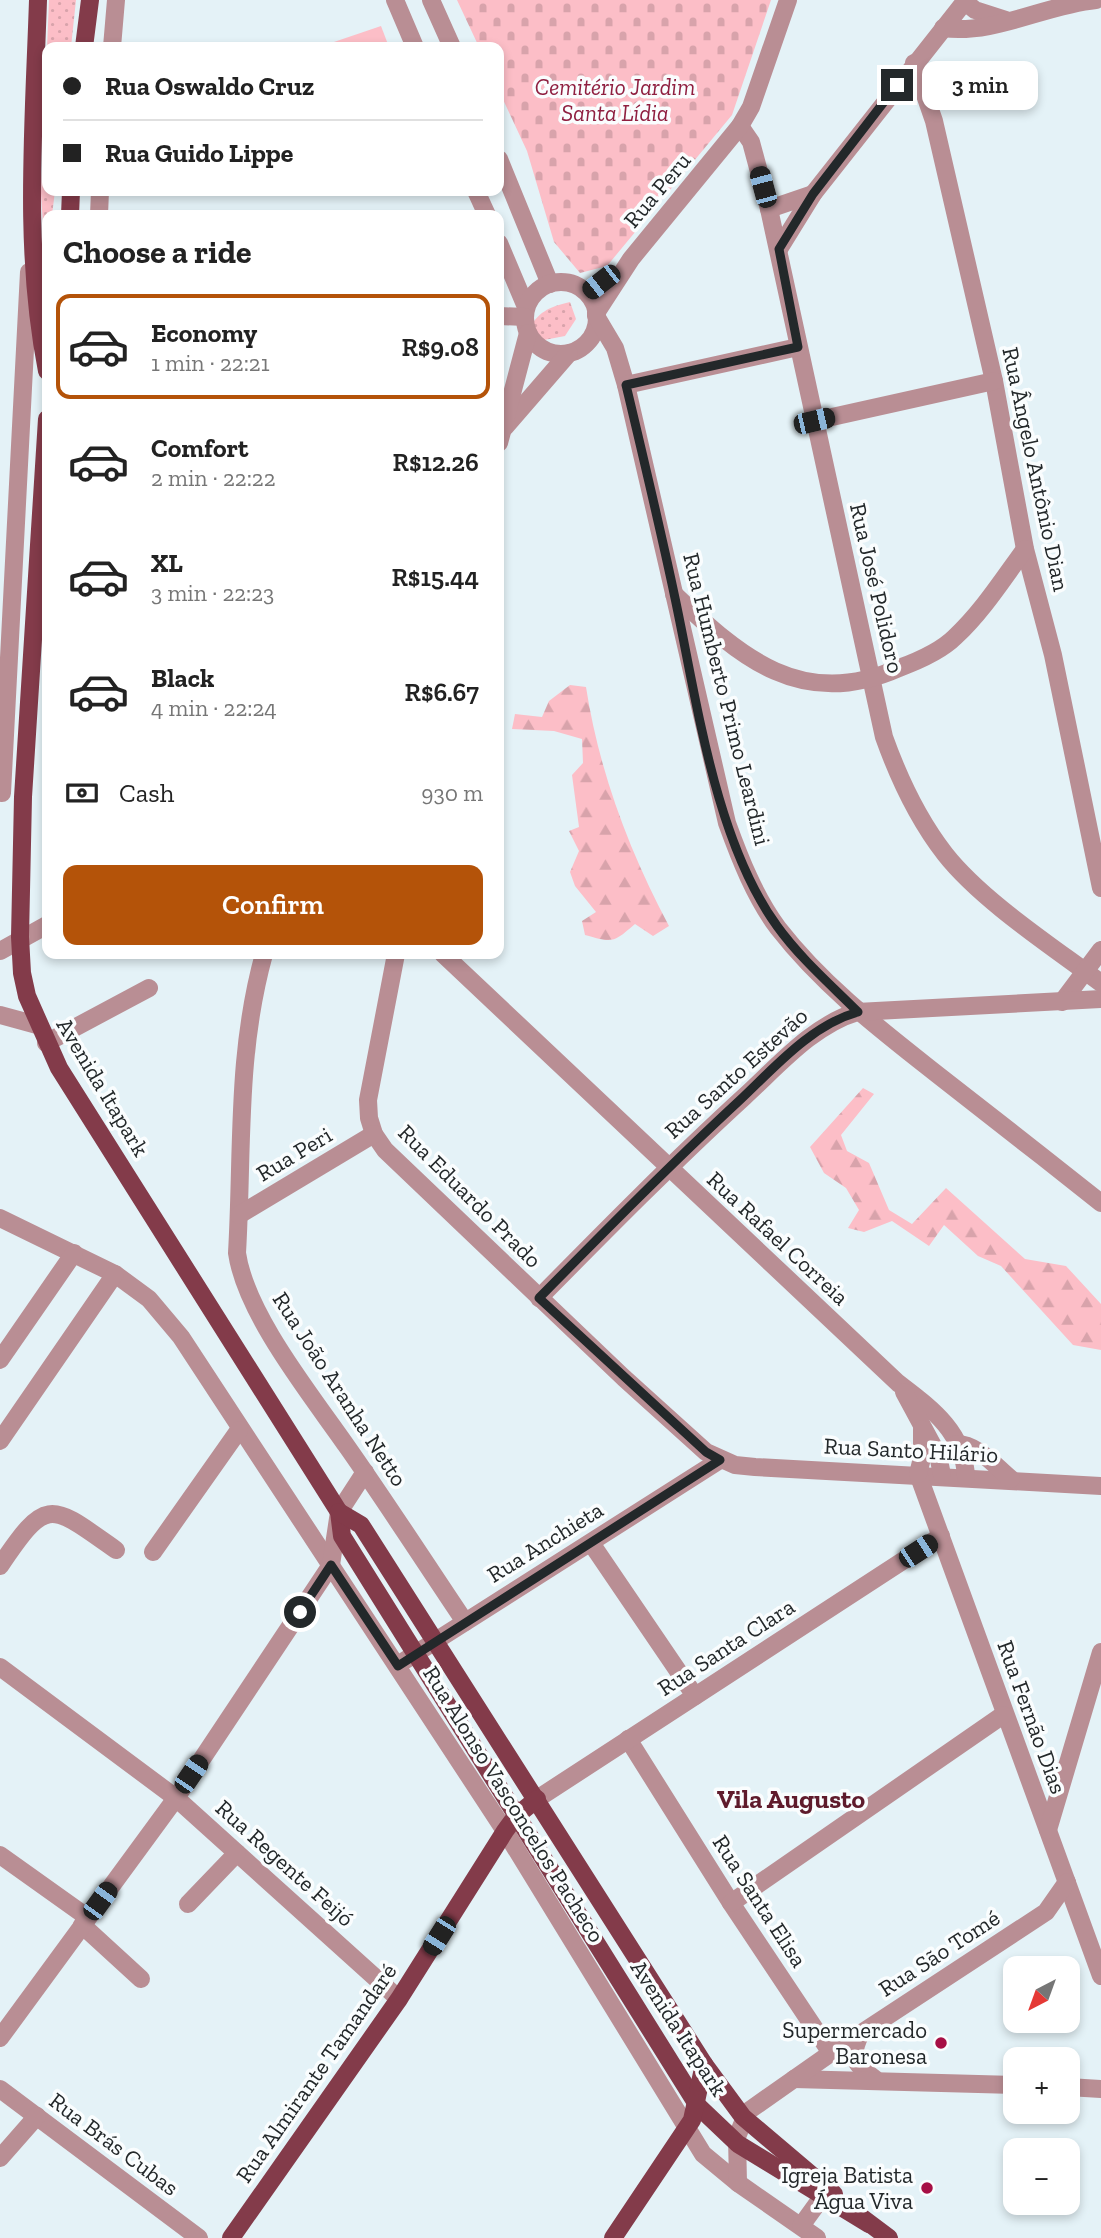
<!DOCTYPE html>
<html lang="en">
<head>
<meta charset="utf-8">
<style>
  body { margin:0; font-family:"Zilla Slab",serif; background:#f6f6f6; color:#222; height:100vh; display:flex; flex-direction:column; font-size:26px; white-space:nowrap }
  * { box-sizing:border-box; margin:0 }
  p { font-size:23px; color:#767676 }
  .icon { flex:none; width:38px; height:38px; fill:none; stroke:currentColor; stroke-width:2; stroke-linecap:round; stroke-linejoin:round }
  .map { position:relative; flex:1; overflow:hidden }
  .panel { position:absolute; left:42px; top:210px; width:462px; height:749px; display:flex; flex-direction:column; background:#fff; border-radius:14px; box-shadow:0 4px 10px #0003 }
  .panel>* { flex:none }
  .guide { position:absolute; left:42px; top:42px; width:462px; height:154px; border-radius:14px; box-shadow:0 4px 10px #0003; display:grid; align-content:center; height:154px; padding:0 21px; background:#fff }
  .needle { width:46px; rotate:221deg }
  .fabs { position:absolute; left:1003px; top:1956px; display:grid; gap:14px }
  .fabs a { display:grid; place-items:center; width:77px; height:77px; border-radius:14px; background:#fff; box-shadow:0 4px 10px #0003; font-size:35px }
  .end { position:absolute; width:32px; height:32px; margin:-16px; border:9px solid #23282a; background:#fff; box-shadow:0 0 0 4px #fff }
  .from { border-radius:50% }
  .bubble { position:absolute; height:49px; border-radius:14px; background:#fff; box-shadow:0 4px 10px #0003; font-size:23px; font-weight:600; line-height:49px; text-align:center }
  .car { position:absolute; width:21px; height:42px; margin:-21px -10px; border-radius:9px; box-shadow:0 0 5px 2px #0007; background:linear-gradient(#222 24%,#8ab4d8 0 40%,#222 0 76%,#8ab4d8 0 86%,#222 0) }
  .guide b { display:flex; align-items:center; gap:24px; height:66px; font-size:26px }
  .guide b+b { border-top:2px solid #e0e0e0 }
  .guide i { width:18px; height:18px; background:#222 }
  ul { padding:0; list-style:none }
  li { display:flex; align-items:center; gap:21px; height:105px; margin:0 14px 10px; padding:0 7px; border:4px solid transparent; border-radius:14px }
  li div { flex:1 }
  li b { display:block; font-size:26px }
  li em { font-style:normal; font-weight:600 }
  li.active { border-color:#b45309 }
  li>.icon { width:63px; height:63px; stroke-width:1.5 }
  h2 { padding:0 21px; font-size:32px; line-height:84px }
  .pay { display:flex; align-items:center; gap:18px; height:77px; padding:0 21px; font-size:26px }
  .pay p { margin-inline-start:auto }
  .action { display:flex; gap:14px; margin-top:auto; padding:14px 21px }
  .action a { flex:1; height:80px; border-radius:14px; background:#b45309; color:#fff; font-size:28px; font-weight:600; line-height:80px; text-align:center }
  .map>svg:first-child { display:block }
  .forest { fill:url(#forest-firs) }
  .cemetery { fill:url(#cemetery-stones) }
  .park { fill:url(#park-dots) }
  .pitch { fill:#fcbec7 }
  .lines { fill:none; stroke-linecap:round; stroke-linejoin:round }
  .minor { stroke:#b98e94; stroke-width:18 }
  .major { stroke:#833b4a; stroke-width:18 }
  .route { stroke:#23282a; stroke-width:9 }
  .poi-dot { fill:#a60f45; stroke:#fafdfe; stroke-width:2.5 }
  .labels { text-anchor:middle; stroke-width:7; stroke-linejoin:round; paint-order:stroke }
  .park-label { font-size:23px; font-style:italic; fill:#8f1f40; stroke:#fafdfe }
  .street-label { font-size:23px; fill:#23282a; stroke:#fafdfe }
  .poi-label { font-size:23px; fill:#23282a; stroke:#fafdfe; text-anchor:end }
  .quarter-label { font-size:26px; font-weight:bold; fill:#5f1b2c; stroke:#fafdfe }
</style>
</head>
<body>
<div class="map">
<svg width="1101" height="2238" viewBox="0 0 1101 2238">
  <defs>
    <pattern id="forest-firs" width="22" height="20" patternUnits="userSpaceOnUse" patternTransform="scale(1.75)"><rect width="22" height="20" fill="#fcbec7"/><path d="M5 1l3.5 6h-7zM16 11l3.5 6h-7z" fill="#d8a3ab"/></pattern>
    <pattern id="cemetery-stones" width="16" height="16" patternUnits="userSpaceOnUse" patternTransform="scale(1.75)"><rect width="16" height="16" fill="#fcbec7"/><path d="M2 7V4a2 2 0 0 1 4 0v3zM10 15v-3a2 2 0 0 1 4 0v3z" fill="#d8a3ab"/></pattern>
    <pattern id="park-dots" width="8" height="8" patternUnits="userSpaceOnUse" patternTransform="scale(1.75)"><rect width="8" height="8" fill="#fcbec7"/><path d="M2 2h.1M6 6h.1" fill="none" stroke="#d8a3ab" stroke-width="1.8" stroke-linecap="round"/></pattern>
  </defs>
  <rect width="100%" height="100%" fill="#e4f2f7"/>
  <!-- forest -->
  <g class="forest">
    <path d="M 570,685 L 586,687 C 599,771 629,851 669,926 L 653,936 L 635,924 C 613,943 613,943 585,935 L 582,921 L 596,912 L 575,886 L 570,872 L 579,851 L 569,831 L 579,827 L 572,775 L 583,763 L 582,739 L 554,731 L 512,729 L 515,714 L 542,717 L 549,701 Z"/>
    <polygon points="863,1088 874,1094 841,1135 847,1151 869,1163 889,1210 912,1224 946,1188 1025,1259 1066,1266 1101,1304 1101,1350 1073,1345 1001,1266 978,1256 944,1225 929,1246 892,1221 864,1232 848,1228 859,1210 846,1188 824,1173 810,1147"/>
  </g>
  <!-- cemetery -->
  <polygon class="cemetery" points="457,0 771,0 732,115 607,266 580,273 554,242 527,151 499,91 499,47 479,47"/>
  <!-- park -->
  <g class="park">
    <polygon points="49,0 76,0 71,47 47,47 47,191 55,191 52,215 47,215 46,272 41,193"/>
    <path d="M 570,302 L 576,319 L 565,336 L 544,340 L 532,338 L 527,332 C 538,312 548,307 570,302 Z"/>
  </g>
  <!-- pitch -->
  <polygon class="pitch" points="381,26 389,47 333,47 331,43"/>
  <g class="lines">
    <!-- minor -->
    <g class="minor">
      <polyline points="395,0 415,47"/>
      <polyline points="431,0 452,47"/>
      <polyline points="965,2 975,10 1006,20"/>
      <path d="M 943,28 C 994,35 1045,5 1096,0"/>
      <polyline points="112,47 116,0"/>
      <polyline points="914,63 934,121 994,381 1025,549 1053,655 1101,888"/>
      <path d="M 740,126 L 751,142 L 769,209 L 884,737 C 899,779 917,818 945,854 C 982,901 1053,947 1101,983"/>
      <polyline points="499,159 550,284"/>
      <polyline points="476,191 487,215"/>
      <polyline points="769,209 813,194"/>
      <polyline points="99,215 100,191"/>
      <polyline points="499,243 526,307"/>
      <polyline points="779,249 813,194 966,0"/>
      <circle cx="561" cy="318" r="36"/>
      <polyline points="596,313 631,259 740,126 751,107 788,0"/>
      <polyline points="499,316 525,317"/>
      <path d="M 596,316 L 615,348 L 626,385 L 727,823 C 740,859 755,897 778,928 C 823,986 881,1030 938,1075 C 992,1117 1047,1160 1101,1203"/>
      <polyline points="626,385 798,347"/>
      <polyline points="814,421 994,381"/>
      <polyline points="505,427 569,353"/>
      <polyline points="499,443 528,333"/>
      <path d="M 674,594 C 741,658 802,711 899,668 C 918,661 941,651 955,637 C 982,612 1003,579 1025,549"/>
      <polyline points="2,793 29,272"/>
      <polyline points="0,951 47,925"/>
      <path d="M 264,954 C 236,1055 243,1150 237,1253 C 246,1315 312,1396 348,1448 C 388,1505 426,1564 465,1622"/>
      <polyline points="396,954 368,1100 369,1118 374,1134 385,1150 624,1378 706,1452 735,1465 755,1467 1101,1486"/>
      <path d="M 443,954 L 898,1383 C 932,1409 964,1432 966,1477"/>
      <polyline points="1062,1002 1101,950"/>
      <polyline points="0,1015 37,1025"/>
      <polyline points="46,1043 149,988"/>
      <polyline points="239,1215 374,1134"/>
      <polyline points="0,1218 115,1274 149,1299 181,1337 505,1831 703,2154 738,2183 817,2238"/>
      <path d="M 539,1298 C 606,1230 673,1162 744,1097 C 778,1066 813,1025 857,1012 L 1101,999"/>
      <polyline points="0,1360 74,1253"/>
      <polyline points="904,1392 938,1455 942,1475"/>
      <polyline points="0,1441 115,1274"/>
      <path d="M 956,1444 C 978,1444 995,1466 1011,1479"/>
      <polyline points="918,1474 1101,1976"/>
      <polyline points="918,1474 922,1458 922,1429"/>
      <polyline points="591,1543 695,1696"/>
      <polyline points="153,1552 239,1430"/>
      <path d="M 0,1566 C 47,1496 50,1503 116,1550"/>
      <polyline points="404,1661 720,1460"/>
      <polyline points="0,1667 176,1798 399,1999"/>
      <polyline points="628,1739 731,1903 831,2053"/>
      <polyline points="537,1799 941,1536"/>
      <polyline points="1048,1830 1101,1652"/>
      <polyline points="0,1855 87,1917"/>
      <polyline points="731,1903 1003,1715"/>
      <polyline points="188,1904 237,1853"/>
      <polyline points="82,1925 141,1979"/>
      <path d="M 860,2035 C 849,2058 855,2064 875,2079"/>
      <polyline points="0,2038 176,1798 331,1565 339,1512 365,1472"/>
      <polyline points="794,2079 1015,2085"/>
      <polyline points="1068,2087 1101,2089"/>
      <polyline points="0,2089 199,2238"/>
      <polyline points="0,2158 37,2116"/>
      <polyline points="738,2183 737,2137 747,2112 831,2053 1046,1912 1067,1882"/>
      <polyline points="801,2226 822,2197"/>
    </g>
    <!-- major -->
    <g class="major">
      <path d="M 38,0 C 34,124 23,249 47,371"/>
      <polyline points="84,47 90,0"/>
      <polyline points="70,215 71,191"/>
      <polyline points="47,419 23,797 20,937 22,973 27,996 59,1068 339,1512 342,1536 698,2106 738,2144 869,2224"/>
      <polyline points="339,1512 361,1525 704,2064 743,2117 834,2194"/>
      <polyline points="861,2217 889,2238"/>
      <polyline points="231,2238 399,1999 505,1831 516,1816 537,1799"/>
      <polyline points="613,2238 692,2120 704,2064"/>
    </g>
  </g>
  <g class="lines">
    <!-- route -->
    <path class="route" d="M 300,1612 L 331,1565 L 398,1666 L 720,1460 L 706,1452 L 539,1298 C 605,1231 671,1164 740,1100 C 774,1068 811,1025 858,1012 C 830,984 800,958 777,926 C 715,841 697,701 675,598 C 660,527 643,456 626,385 L 798,347 L 779,249 L 813,194 L 897,85"/>
  </g>
  <!-- markers -->
  <g class="poi-dot">
    <circle cx="941" cy="2043" r="7"/>
    <circle cx="927" cy="2188" r="7"/>
  </g>
  <g class="labels">
    <!-- park labels -->
    <g class="park-label">
      <text x="615" y="95">Cemitério Jardim<tspan x="615" dy="26">Santa Lídia</tspan></text>
    </g>
    <!-- street labels -->
    <g class="street-label">
      <text transform="translate(657 190) rotate(-50)" y="8">Rua Peru</text>
      <text transform="translate(1036 469) rotate(78)" y="8">Rua Ângelo Antônio Dian</text>
      <text transform="translate(877 588) rotate(77)" y="8">Rua José Polidoro</text>
      <text transform="translate(727 699) rotate(76)" y="8">Rua Humberto Primo Leardini</text>
      <text transform="translate(736 1073) rotate(-42)" y="8">Rua Santo Estevão</text>
      <text transform="translate(103 1087) rotate(59)" y="8">Avenida Itapark</text>
      <text transform="translate(294 1154) rotate(-31)" y="8">Rua Peri</text>
      <text transform="translate(470 1196) rotate(45)" y="8">Rua Eduardo Prado</text>
      <text transform="translate(778 1238) rotate(43)" y="8">Rua Rafael Correia</text>
      <text transform="translate(340 1389) rotate(57)" y="8">Rua João Aranha Netto</text>
      <text transform="translate(911 1450) rotate(3)" y="8">Rua Santo Hilário</text>
      <text transform="translate(545 1542) rotate(-32)" y="8">Rua Anchieta</text>
      <text transform="translate(726 1647) rotate(-33)" y="8">Rua Santa Clara</text>
      <text transform="translate(1032 1717) rotate(70)" y="8">Rua Fernão Dias</text>
      <text transform="translate(514 1804) rotate(58)" y="8">Rua Alonso Vasconcelos Pacheco</text>
      <text transform="translate(285 1863) rotate(42)" y="8">Rua Regente Feijó</text>
      <text transform="translate(760 1901) rotate(57)" y="8">Rua Santa Elisa</text>
      <text transform="translate(939 1953) rotate(-33)" y="8">Rua São Tomé</text>
      <text transform="translate(679 2028) rotate(57)" y="8">Avenida Itapark</text>
      <text transform="translate(316 2073) rotate(-55)" y="8">Rua Almirante Tamandaré</text>
      <text transform="translate(114 2144) rotate(37)" y="8">Rua Brás Cubas</text>
    </g>
    <!-- poi labels -->
    <g class="poi-label">
      <text x="927" y="2038">Supermercado<tspan x="927" dy="26">Baronesa</tspan></text>
      <text x="913" y="2183">Igreja Batista<tspan x="913" dy="26">Água Viva</tspan></text>
    </g>
    <!-- quarter labels -->
    <g class="quarter-label">
      <text x="791" y="1808">Vila Augusto</text>
    </g>
  </g>
</svg>
<div class="fabs">
<a><svg class="needle" viewBox="-14 -14 28 28"><path d="M0-13l5 13h-10z" fill="#e53935"/><path d="M0 13l5-13h-10z" fill="#767676"/></svg></a>
<a>+</a>
<a>−</a>
</div>
<i class="end from" style="left:300px;top:1612px"></i>
<i class="end" style="left:897px;top:85px"></i>
<div class="bubble" style="left:922px;top:61px;width:116px">3 min</div>
<i class="car" style="left:763px;top:187px;rotate:345deg"></i>
<i class="car" style="left:601px;top:282px;rotate:232deg"></i>
<i class="car" style="left:814px;top:421px;rotate:77deg"></i>
<i class="car" style="left:918px;top:1551px;rotate:57deg"></i>
<i class="car" style="left:191px;top:1774px;rotate:34deg"></i>
<i class="car" style="left:100px;top:1901px;rotate:36deg"></i>
<i class="car" style="left:439px;top:1936px;rotate:212deg"></i>
<div class="guide">
<b><i class="from"></i>Rua Oswaldo Cruz</b>
<b><i></i>Rua Guido Lippe</b>
</div>
<section class="panel">
<h2>Choose a ride</h2>
<ul>
<li class="active"><svg class="icon" aria-label="car" viewBox="0 0 24 24"><path d="M5 17H2v-5l4-1 3-4h7l3 4 3 1v5h-3M9 17h6M6 11h13"/><circle cx="7" cy="17" r="2"/><circle cx="17" cy="17" r="2"/></svg><div><b>Economy</b><p>1 min · 22:21</p></div><em>R$9.08</em></li>
<li><svg class="icon" aria-label="car" viewBox="0 0 24 24"><path d="M5 17H2v-5l4-1 3-4h7l3 4 3 1v5h-3M9 17h6M6 11h13"/><circle cx="7" cy="17" r="2"/><circle cx="17" cy="17" r="2"/></svg><div><b>Comfort</b><p>2 min · 22:22</p></div><em>R$12.26</em></li>
<li><svg class="icon" aria-label="car" viewBox="0 0 24 24"><path d="M5 17H2v-5l4-1 3-4h7l3 4 3 1v5h-3M9 17h6M6 11h13"/><circle cx="7" cy="17" r="2"/><circle cx="17" cy="17" r="2"/></svg><div><b>XL</b><p>3 min · 22:23</p></div><em>R$15.44</em></li>
<li><svg class="icon" aria-label="car" viewBox="0 0 24 24"><path d="M5 17H2v-5l4-1 3-4h7l3 4 3 1v5h-3M9 17h6M6 11h13"/><circle cx="7" cy="17" r="2"/><circle cx="17" cy="17" r="2"/></svg><div><b>Black</b><p>4 min · 22:24</p></div><em>R$6.67</em></li>
</ul>
<div class="pay"><svg class="icon" aria-label="cash" viewBox="0 0 24 24"><path d="M3 7h18v10H3z"/><circle cx="12" cy="12" r="2"/></svg>Cash<p>930 m</p></div>
<div class="action"><a>Confirm</a></div>
</section>
</div>
</body>
</html>
